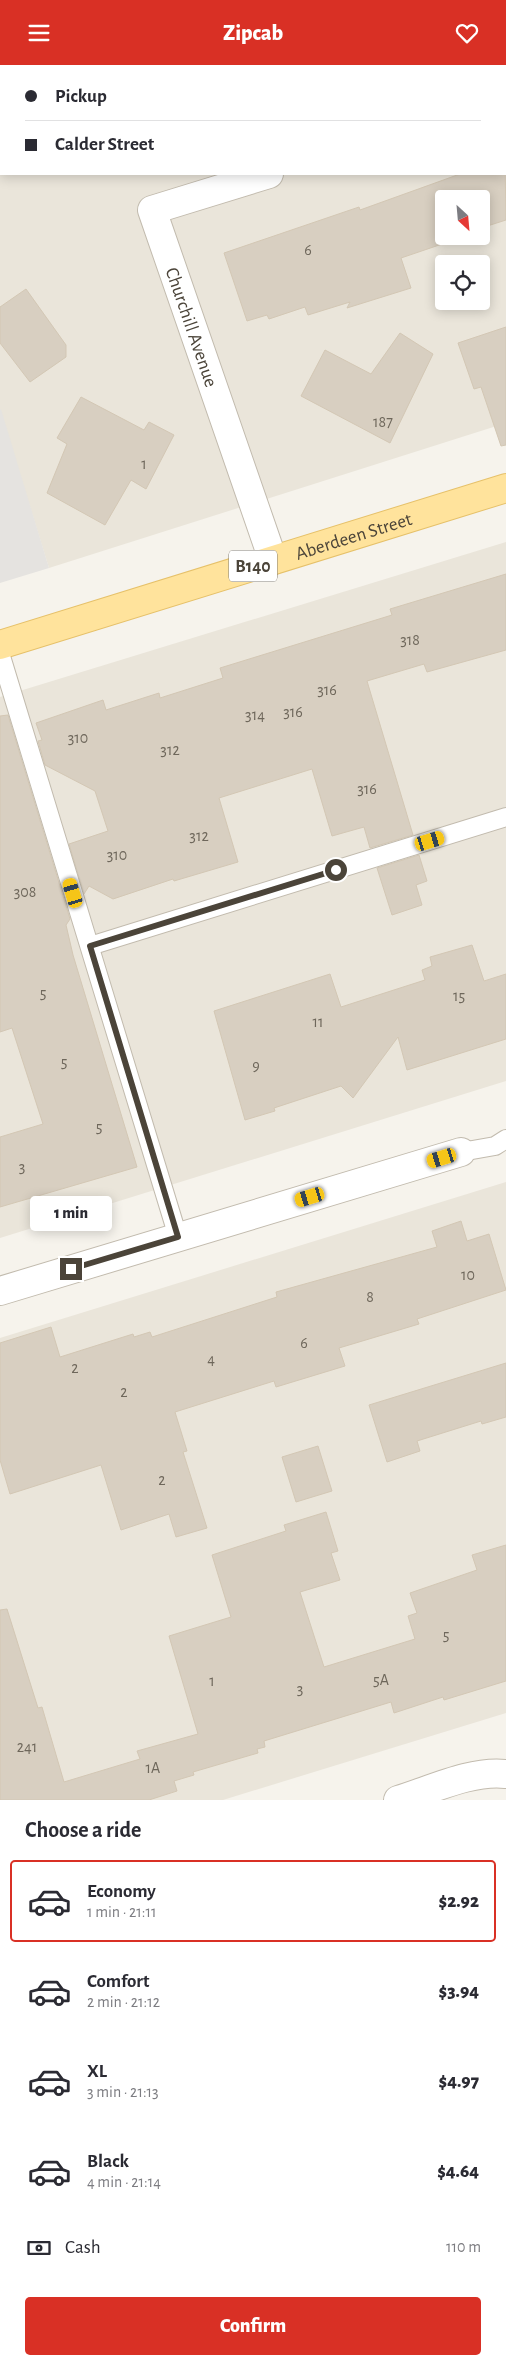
<!DOCTYPE html>
<html lang="en">
<head>
<meta charset="utf-8">
<style>
  body { margin:0; font-family:"Alegreya Sans",sans-serif; background:#f7f7f7; color:#2b2b33; height:100vh; display:flex; flex-direction:column; font-size:19px; white-space:nowrap }
  * { box-sizing:border-box; margin:0 }
  p { font-size:16px; color:#7c7c81 }
  .icon { flex:none; width:28px; height:28px; fill:none; stroke:currentColor; stroke-width:2; stroke-linecap:round; stroke-linejoin:round }
  .map { position:relative; height:1735px; overflow:hidden }
  .drawer { display:flex; flex-direction:column; background:#fff; flex:1 }
  .drawer>* { flex:none }
  .banner { position:absolute; left:0px; top:0px; width:506px; height:110px; box-shadow:0 2px 12px #0003; display:grid; align-content:center; height:110px; padding:0 25px; background:#fff }
  .needle { width:32px; rotate:154deg }
  .fabs { position:absolute; left:435px; top:125px; display:grid; gap:10px }
  .fabs a { display:grid; place-items:center; width:55px; height:55px; border-radius:5px; background:#fff; box-shadow:0 2px 12px #0003; font-size:25px }
  .end { position:absolute; width:22px; height:22px; margin:-11px; border:6px solid #4b4439; background:#fff; box-shadow:0 0 0 2px #fff }
  .from { border-radius:50% }
  .bubble { position:absolute; height:35px; border-radius:5px; background:#fff; box-shadow:0 2px 12px #0003; font-size:16px; font-weight:800; line-height:35px; text-align:center }
  .car { position:absolute; width:15px; height:30px; margin:-15px -8px; border-radius:6px; box-shadow:0 0 4px 1px #0007; background:linear-gradient(#f5c518 24%,#345 0 40%,#f5c518 0 76%,#345 0 86%,#f5c518 0) }
  .banner b { display:flex; align-items:center; gap:18px; height:48px; font-size:19px }
  .banner b+b { border-top:1px solid #e1e1e2 }
  .banner i { width:12px; height:12px; background:#2b2b33 }
  ul { padding:0; list-style:none }
  li { display:flex; align-items:center; gap:15px; height:82px; margin:0 10px 8px; padding:0 15px; border:2px solid transparent; border-radius:5px }
  li div { flex:1 }
  li b { display:block; font-size:19px }
  li em { font-style:normal; font-weight:800 }
  li.selected { border-color:#d93025 }
  li>.icon { width:45px; height:45px; stroke-width:1.5 }
  h2 { padding:0 25px; font-size:22px; line-height:60px }
  .pay { display:flex; align-items:center; gap:12px; height:55px; padding:0 25px; font-size:19px }
  .pay p { margin-inline-start:auto }
  .primary-button { display:flex; gap:10px; margin-top:auto; padding:10px 25px }
  .primary-button a { flex:1; height:58px; border-radius:5px; background:#d93025; color:#fff; font-size:20px; font-weight:800; line-height:58px; text-align:center }
  header { display:flex; justify-content:space-between; align-items:center; height:65px; padding:0 25px; background:#d93025; color:#fff; font-size:22px; font-weight:800 }
  .map>svg:first-child { display:block }
  .residential { fill:#eae5da; fill-rule:evenodd }
  .parking { fill:#e5e3e0 }
  .building { fill:#d8cfc1; stroke:#d3c7b4 }
  .lines { fill:none; stroke-linecap:round; stroke-linejoin:round }
  .service-casing { stroke:#c2bbae; stroke-width:20 }
  .minor-casing { stroke:#c2bbae; stroke-width:30 }
  .primary-casing { stroke:#e6c16a; stroke-width:30 }
  .service { stroke:#fff; stroke-width:18 }
  .minor { stroke:#fff; stroke-width:28 }
  .primary { stroke:#ffe39c; stroke-width:28 }
  .route { stroke:#4b4439; stroke-width:6 }
  .labels { text-anchor:middle; stroke-width:4.5; stroke-linejoin:round; paint-order:stroke }
  .number-label { font-size:16px; fill:#6e675b }
  .shield { fill:#fff; stroke:#817c74; stroke-width:1 }
  .shield-label { font-size:18px; font-weight:bold; fill:#4b4439 }
  .street-label { font-size:19px; fill:#4b4439; stroke:#fff }
</style>
</head>
<body>
<header><svg class="icon" aria-label="menu" viewBox="0 0 24 24"><path d="M4 6h16M4 12h16M4 18h16"/></svg>Zipcab<svg class="icon" aria-label="heart" viewBox="0 0 24 24"><path d="M12 20l-8-8c-3-5 5-10 8-4 3-6 11-1 8 4z"/></svg></header>
<div class="map">
<svg width="506" height="1735" viewBox="0 0 506 1735">
  <rect width="100%" height="100%" fill="#f6f3ec"/>
  <!-- residential -->
  <g class="residential">
    <path d="M 0,0 L 506,0 L 506,358 L 49,503 L 0,345 ZM 1,1 L 505,1 L 505,109 L 1,109 ZM 444,134 L 481,134 L 481,171 L 444,171 ZM 444,199 L 481,199 L 481,236 L 444,236 Z"/>
    <polygon points="506,477 506,1016 0,1173 0,632"/>
    <polygon points="506,1117 506,1648 223,1735 0,1735 0,1273"/>
  </g>
  <!-- parking -->
  <polygon class="parking" points="1,344 49,503 0,518 0,345"/>
  <!-- building -->
  <g class="building">
    <polygon points="505,95 506,155 481,163 481,134 444,134 444,171 454,171 450,173 451,176 401,193 411,223 347,243 350,237 308,250 305,242 269,254 267,250 247,256 224,188 359,142 360,145 460,109 505,109"/>
    <polygon points="26,224 66,280 66,292 30,317 0,278 0,242"/>
    <polygon points="506,262 506,380 501,381 481,322 474,324 458,278"/>
    <polygon points="400,268 433,289 390,378 301,331 325,285 371,309"/>
    <polygon points="81,332 144,365 149,357 174,370 146,424 131,415 105,460 47,428 67,379 57,373"/>
    <polygon points="506,509 506,585 427,607 424,599 367,616 413,770 370,783 364,762 332,771 312,704 219,733 238,797 174,816 173,814 113,834 89,821 84,829 69,779 108,766 95,726 45,700 38,676 42,675 36,658 103,635 106,645 159,628 160,633 223,613 220,603 392,550 390,544"/>
    <polygon points="8,650 70,854 66,860 73,890 137,1102 0,1142 0,1072 43,1059 12,963 0,967 0,651"/>
    <polygon points="419,790 427,816 416,820 422,840 392,850 377,803"/>
    <polygon points="472,880 484,916 506,909 506,974 407,1005 398,972 353,1033 341,1021 274,1043 275,1046 245,1055 214,946 330,909 341,942 425,915 422,905 432,901 430,892"/>
    <polygon points="461,1156 467,1176 489,1169 506,1225 417,1254 419,1259 339,1283 345,1301 276,1322 274,1316 175,1347 187,1386 183,1387 207,1463 176,1472 169,1449 121,1465 101,1400 10,1429 0,1395 0,1278 51,1262 60,1292 133,1269 134,1272 150,1267 152,1272 277,1232 276,1227 437,1182 432,1166"/>
    <polygon points="506,1298 506,1352 482,1359 481,1356 417,1376 420,1386 387,1397 369,1340"/>
    <polygon points="318,1381 332,1426 296,1437 282,1392"/>
    <polygon points="326,1447 338,1486 331,1488 340,1515 300,1527 324,1602 415,1574 408,1551 417,1548 410,1528 477,1505 472,1490 506,1480 506,1616 444,1635 443,1632 394,1648 391,1637 264,1676 265,1682 257,1684 258,1688 193,1707 194,1710 174,1716 177,1726 149,1735 0,1735 0,1545 7,1544 38,1643 42,1642 64,1717 140,1694 137,1686 198,1669 169,1571 231,1552 212,1490 286,1466 284,1460"/>
  </g>
  <g class="lines">
    <defs>
      <g id="service">
        <polyline points="0,588 178,1172"/>
        <polyline points="90,881 506,752"/>
        <polyline points="461,1087 495,1081 506,1074"/>
      </g>
      <g id="minor">
        <polyline points="505,36 506,35"/>
        <path id="s1" d="M 269,109 L 152,145 L 273,495"/>
        <polyline points="0,1226 461,1087"/>
        <path d="M 398,1735 C 431,1725 471,1705 506,1709"/>
      </g>
      <g id="primary">
        <path id="s2" d="M 0,580 L 506,423"/>
      </g>
    </defs>
    <!-- service casing -->
    <use href="#service" class="service-casing"/>
    <!-- minor casing -->
    <use href="#minor" class="minor-casing"/>
    <!-- primary casing -->
    <use href="#primary" class="primary-casing"/>
    <!-- service -->
    <use href="#service" class="service"/>
    <!-- minor -->
    <use href="#minor" class="minor"/>
    <!-- primary -->
    <use href="#primary" class="primary"/>
  </g>
  <g class="lines">
    <!-- route -->
    <polyline class="route" points="71,1204 178,1172 90,881 336,805"/>
  </g>
  <g class="labels">
    <!-- number labels -->
    <g class="number-label">
      <text x="308" y="190">6</text>
      <text x="383" y="362">187</text>
      <text x="144" y="404">1</text>
      <text x="410" y="580">318</text>
      <text x="327" y="630">316</text>
      <text x="293" y="652">316</text>
      <text x="255" y="655">314</text>
      <text x="78" y="678">310</text>
      <text x="170" y="690">312</text>
      <text x="367" y="729">316</text>
      <text x="199" y="776">312</text>
      <text x="117" y="795">310</text>
      <text x="25" y="832">308</text>
      <text x="43" y="933">5</text>
      <text x="459" y="936">15</text>
      <text x="318" y="962">11</text>
      <text x="64" y="1002">5</text>
      <text x="256" y="1006">9</text>
      <text x="99" y="1067">5</text>
      <text x="22" y="1107">3</text>
      <text x="468" y="1215">10</text>
      <text x="370" y="1237">8</text>
      <text x="304" y="1283">6</text>
      <text x="211" y="1299">4</text>
      <text x="75" y="1308">2</text>
      <text x="124" y="1332">2</text>
      <text x="162" y="1420">2</text>
      <text x="446" y="1575">5</text>
      <text x="381" y="1620">5A</text>
      <text x="212" y="1621">1</text>
      <text x="300" y="1629">3</text>
      <text x="27" y="1687">241</text>
      <text x="153" y="1708">1A</text>
    </g>
    <!-- shield labels -->
    <rect class="shield" x="229" y="485.5" width="48" height="31" rx="4"/>
    <g class="shield-label">
      <text x="253" y="507">B140</text>
    </g>
    <!-- street labels -->
    <g class="street-label">
      <text dy="7" stroke="none"><textPath href="#s1" startOffset="246">Churchill Avenue</textPath></text>
      <text dy="7" stroke="none"><textPath href="#s2" startOffset="370">Aberdeen Street</textPath></text>
    </g>
  </g>
</svg>
<div class="fabs">
<a><svg class="needle" viewBox="-14 -14 28 28"><path d="M0-13l5 13h-10z" fill="#e53935"/><path d="M0 13l5-13h-10z" fill="#7c7c81"/></svg></a>
<a><svg class="icon" aria-label="locate" viewBox="0 0 24 24"><circle cx="12" cy="12" r="6"/><path d="M12 2v4M12 18v4M2 12h4M18 12h4"/></svg></a>
</div>
<i class="end from" style="left:336px;top:805px"></i>
<i class="end" style="left:71px;top:1204px"></i>
<div class="bubble" style="left:30px;top:1131px;width:82px">1 min</div>
<i class="car" style="left:430px;top:776px;rotate:73deg"></i>
<i class="car" style="left:73px;top:828px;rotate:343deg"></i>
<i class="car" style="left:442px;top:1093px;rotate:253deg"></i>
<i class="car" style="left:310px;top:1132px;rotate:253deg"></i>
<div class="banner">
<b><i class="from"></i>Pickup</b>
<b><i></i>Calder Street</b>
</div>
</div>
<section class="drawer">
<h2>Choose a ride</h2>
<ul>
<li class="selected"><svg class="icon" aria-label="car" viewBox="0 0 24 24"><path d="M5 17H2v-5l4-1 3-4h7l3 4 3 1v5h-3M9 17h6M6 11h13"/><circle cx="7" cy="17" r="2"/><circle cx="17" cy="17" r="2"/></svg><div><b>Economy</b><p>1 min · 21:11</p></div><em>$2.92</em></li>
<li><svg class="icon" aria-label="car" viewBox="0 0 24 24"><path d="M5 17H2v-5l4-1 3-4h7l3 4 3 1v5h-3M9 17h6M6 11h13"/><circle cx="7" cy="17" r="2"/><circle cx="17" cy="17" r="2"/></svg><div><b>Comfort</b><p>2 min · 21:12</p></div><em>$3.94</em></li>
<li><svg class="icon" aria-label="car" viewBox="0 0 24 24"><path d="M5 17H2v-5l4-1 3-4h7l3 4 3 1v5h-3M9 17h6M6 11h13"/><circle cx="7" cy="17" r="2"/><circle cx="17" cy="17" r="2"/></svg><div><b>XL</b><p>3 min · 21:13</p></div><em>$4.97</em></li>
<li><svg class="icon" aria-label="car" viewBox="0 0 24 24"><path d="M5 17H2v-5l4-1 3-4h7l3 4 3 1v5h-3M9 17h6M6 11h13"/><circle cx="7" cy="17" r="2"/><circle cx="17" cy="17" r="2"/></svg><div><b>Black</b><p>4 min · 21:14</p></div><em>$4.64</em></li>
</ul>
<div class="pay"><svg class="icon" aria-label="cash" viewBox="0 0 24 24"><path d="M3 7h18v10H3z"/><circle cx="12" cy="12" r="2"/></svg>Cash<p>110 m</p></div>
<div class="primary-button"><a>Confirm</a></div>
</section>
</body>
</html>
